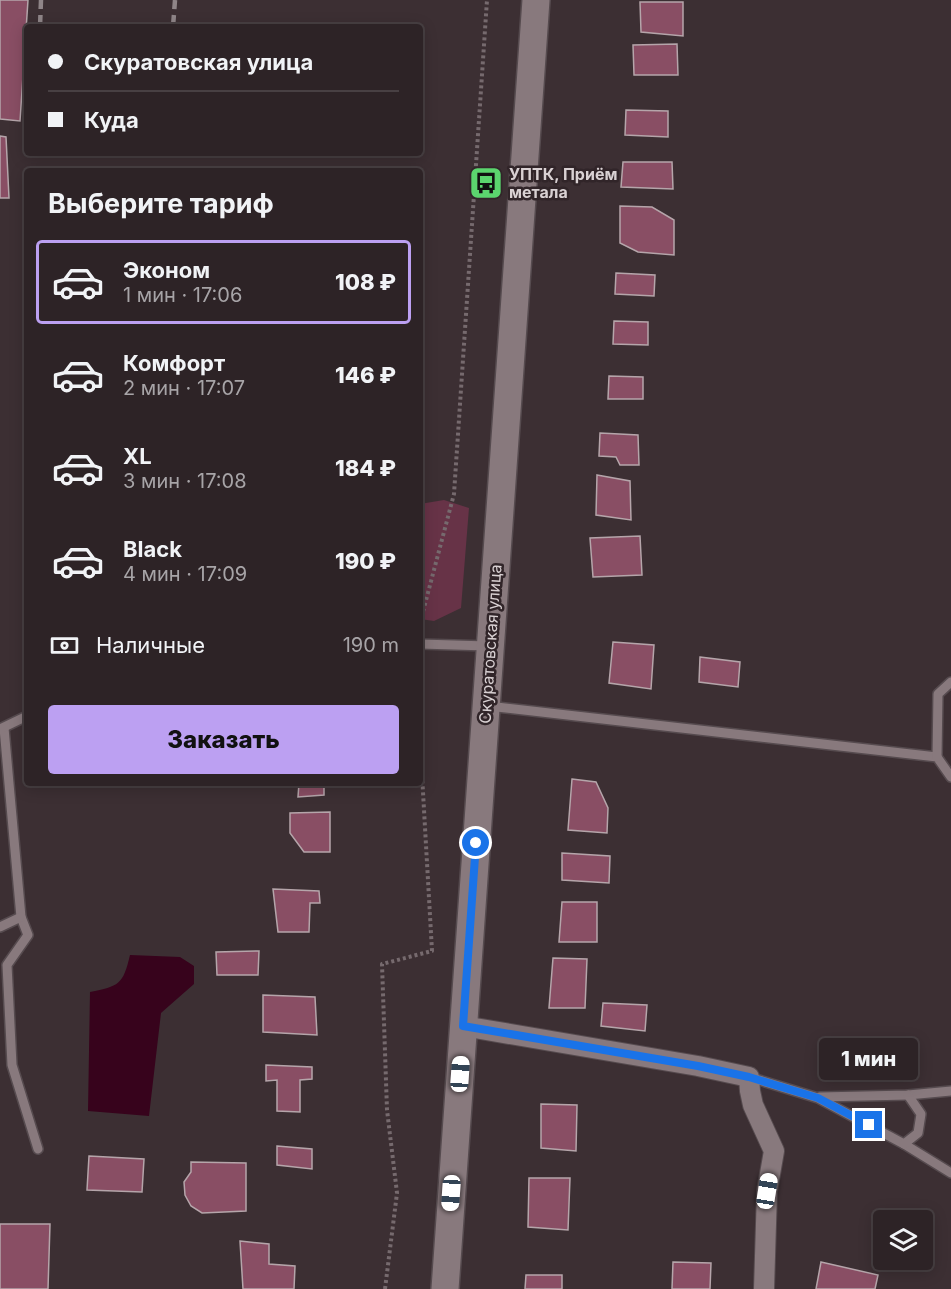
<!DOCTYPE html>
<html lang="ru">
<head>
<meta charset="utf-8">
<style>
  body { margin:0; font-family:Inter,sans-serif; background:#392f32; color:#f1f3f6; height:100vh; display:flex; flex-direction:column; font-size:22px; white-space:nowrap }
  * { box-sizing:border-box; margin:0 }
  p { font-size:20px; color:#a7a4a7 }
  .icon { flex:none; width:33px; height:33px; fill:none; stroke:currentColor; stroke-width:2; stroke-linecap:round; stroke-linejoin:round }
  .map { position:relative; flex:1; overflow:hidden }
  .panel { position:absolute; left:24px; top:168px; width:399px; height:618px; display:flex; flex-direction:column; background:#2d2326; border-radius:6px; box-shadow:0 3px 15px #0003,0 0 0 2px #484043 }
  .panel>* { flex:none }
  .hud { position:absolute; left:24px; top:24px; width:399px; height:132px; border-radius:6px; box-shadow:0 3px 15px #0003,0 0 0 2px #484043; display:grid; align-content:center; height:132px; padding:0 24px; background:#2d2326 }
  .fabs { position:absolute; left:873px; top:1210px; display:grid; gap:12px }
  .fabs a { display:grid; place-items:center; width:60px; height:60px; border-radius:6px; background:#2d2326; box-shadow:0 3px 15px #0003,0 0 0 2px #484043; font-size:30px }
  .end { position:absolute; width:27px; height:27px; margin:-14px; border:8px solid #1a73e8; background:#fff; box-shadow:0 0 0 3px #fff }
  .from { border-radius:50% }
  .bubble { position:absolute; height:42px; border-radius:6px; background:#2d2326; box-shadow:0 3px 15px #0003,0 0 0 2px #484043; font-size:20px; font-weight:800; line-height:42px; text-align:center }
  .car { position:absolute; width:18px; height:36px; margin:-18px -9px; border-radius:8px; box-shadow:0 0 4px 2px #0007; background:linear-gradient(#fff 24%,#345 0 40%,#fff 0 76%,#345 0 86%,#fff 0) }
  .hud b { display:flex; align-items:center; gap:21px; height:57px; font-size:22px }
  .hud b+b { border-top:2px solid #484043 }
  .hud i { width:15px; height:15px; background:#f1f3f6 }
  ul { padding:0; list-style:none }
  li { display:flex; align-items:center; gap:18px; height:84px; margin:0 12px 9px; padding:0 12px; border:3px solid transparent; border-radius:6px }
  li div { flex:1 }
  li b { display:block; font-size:22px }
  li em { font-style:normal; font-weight:800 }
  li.active { border-color:#bca0f2 }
  li>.icon { width:54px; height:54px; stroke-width:1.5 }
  h2 { padding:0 24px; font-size:27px; line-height:72px }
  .pay { display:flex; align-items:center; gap:15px; height:66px; padding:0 24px; font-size:22px }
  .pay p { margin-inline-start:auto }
  .action { display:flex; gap:12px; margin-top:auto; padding:12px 24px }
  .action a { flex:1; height:69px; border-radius:6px; background:#bca0f2; color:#111; font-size:24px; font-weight:800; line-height:69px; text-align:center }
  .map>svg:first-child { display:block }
  .green { fill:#673347 }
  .water { fill:#37031c }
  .building { fill:#894e64; stroke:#b5a5aa; stroke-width:1.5 }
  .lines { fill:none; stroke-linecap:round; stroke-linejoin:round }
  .lane-casing { stroke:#564b4f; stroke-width:12 }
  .street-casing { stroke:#564b4f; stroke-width:22 }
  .secondary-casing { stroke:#564b4f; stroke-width:30 }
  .path { stroke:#766a6e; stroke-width:4; stroke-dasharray:3 3; stroke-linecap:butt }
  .lane { stroke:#88797d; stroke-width:9 }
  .street { stroke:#88797d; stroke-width:20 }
  .secondary { stroke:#88797d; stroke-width:27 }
  .rail { stroke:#8f8588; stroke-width:4.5; stroke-dasharray:12 6; stroke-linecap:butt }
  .route { stroke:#1a73e8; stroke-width:8 }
  .labels { text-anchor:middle; stroke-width:5; stroke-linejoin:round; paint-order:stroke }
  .poi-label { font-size:16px; font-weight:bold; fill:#d9d1d3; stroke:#312529; text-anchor:start }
  .street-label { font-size:16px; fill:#d9d1d3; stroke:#312529 }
</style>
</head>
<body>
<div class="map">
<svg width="951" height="1289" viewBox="0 0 951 1289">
  <rect width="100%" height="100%" fill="#3c2f33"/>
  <!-- green -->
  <polygon class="green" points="444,500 469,508 461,608 434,621 420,619 420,591 425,590 425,563 420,540 420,504"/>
  <!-- water -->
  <path class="water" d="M 130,955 L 180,957 L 194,966 L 194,984 L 161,1013 L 149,1116 L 88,1111 L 90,992 C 119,986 123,985 130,955 Z"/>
  <!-- building -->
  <g class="building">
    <polygon points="0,0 28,0 20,121 0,119"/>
    <polygon points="640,2 683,2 683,36 641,32"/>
    <polygon points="677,44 678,75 634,75 633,45"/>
    <polygon points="626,110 668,111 668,137 625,135"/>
    <polygon points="0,136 6,137 9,198 0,198"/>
    <polygon points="623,162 672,162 673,189 621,187"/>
    <polygon points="620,206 652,207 674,220 674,255 638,252 620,243"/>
    <polygon points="616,273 655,275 654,296 615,294"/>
    <polygon points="614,321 648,322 648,345 613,344"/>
    <polygon points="609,376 643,377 643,399 608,399"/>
    <polygon points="600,433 638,435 639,465 620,465 616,457 599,456"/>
    <polygon points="597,475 630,481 631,520 596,515"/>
    <polygon points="640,536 642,575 593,577 590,538"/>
    <polygon points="613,642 654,645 651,689 609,683"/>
    <polygon points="700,657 740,662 738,687 699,682"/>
    <polygon points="572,779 596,782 608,808 607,833 568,830"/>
    <polygon points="299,783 324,783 324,795 298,797"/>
    <polygon points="330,812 330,852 304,852 290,833 290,813"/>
    <polygon points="562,853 610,856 609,883 562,880"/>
    <polygon points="273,889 319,891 320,903 310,903 309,932 278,932"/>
    <polygon points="562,902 597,902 597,942 559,942"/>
    <polygon points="259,951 258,975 217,975 216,952"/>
    <polygon points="553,958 587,959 585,1008 549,1008"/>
    <polygon points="263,995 315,997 317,1035 263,1032"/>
    <polygon points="603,1003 647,1005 645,1031 601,1026"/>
    <polygon points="266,1065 312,1067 312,1079 300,1080 300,1112 277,1111 277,1080 266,1081"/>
    <polygon points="541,1104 577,1105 576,1151 541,1148"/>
    <polygon points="277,1146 312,1149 312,1169 277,1165"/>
    <polygon points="89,1156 144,1159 142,1192 87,1190"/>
    <polygon points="191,1162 246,1163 246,1211 202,1213 191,1206 185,1195 184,1182 191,1172"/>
    <polygon points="529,1178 570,1178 568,1230 528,1227"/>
    <polygon points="0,1224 50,1224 48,1289 0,1289"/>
    <polygon points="240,1241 269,1244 269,1264 295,1266 294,1289 243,1289"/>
    <polygon points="673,1262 711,1263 710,1289 672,1289"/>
    <polygon points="821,1262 878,1275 875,1289 816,1289"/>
    <polygon points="526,1275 562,1275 562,1289 525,1289"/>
  </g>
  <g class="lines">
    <defs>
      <g id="lane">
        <polyline points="420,644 488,646"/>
        <polyline points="488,706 937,757 951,777"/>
        <polyline points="4,728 21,917 28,935 7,965 12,1065 38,1149"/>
        <polyline points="0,729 27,716"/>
        <polyline points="937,757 938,694 951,682"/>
        <polyline points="0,927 21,917"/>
        <polyline points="749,1077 818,1098 904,1144 951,1173"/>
        <polyline points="820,1097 908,1095 951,1091"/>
        <polyline points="904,1144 918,1133 921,1114 908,1095"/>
      </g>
      <polyline id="street" points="463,1026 698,1066 749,1077 750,1091 753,1105 774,1151 767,1191 764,1289"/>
      <polyline id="secondary" points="445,1289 536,0"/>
    </defs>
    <!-- lane casing -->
    <use href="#lane" class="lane-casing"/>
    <!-- street casing -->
    <use href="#street" class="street-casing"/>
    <!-- secondary casing -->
    <use href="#secondary" class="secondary-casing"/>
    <!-- path -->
    <g class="path">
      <polyline points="420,623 454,494 487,0"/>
      <polyline points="385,1289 397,1193 387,1110 382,964 432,951 420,739"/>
    </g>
    <!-- lane -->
    <use href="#lane" class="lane"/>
    <!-- street -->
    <use href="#street" class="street"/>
    <!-- secondary -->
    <use href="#secondary" class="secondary"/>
    <!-- rail -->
    <g class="rail">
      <polyline points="40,27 41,0"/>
      <polyline points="173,27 175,0"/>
    </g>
  </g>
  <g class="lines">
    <!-- route -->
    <polyline class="route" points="476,843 463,1026 698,1066 749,1077 818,1098 869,1125"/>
  </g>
  <!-- icons -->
  <defs>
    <symbol id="bus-square" viewBox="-11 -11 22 22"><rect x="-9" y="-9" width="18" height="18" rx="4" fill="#5bd56e" stroke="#312529"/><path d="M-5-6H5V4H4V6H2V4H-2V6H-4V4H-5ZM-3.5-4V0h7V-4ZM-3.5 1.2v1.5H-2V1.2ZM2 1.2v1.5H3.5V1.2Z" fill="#111"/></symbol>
  </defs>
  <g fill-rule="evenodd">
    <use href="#bus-square" x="467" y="164" width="38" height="38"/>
  </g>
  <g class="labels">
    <!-- poi labels -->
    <g class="poi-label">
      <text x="509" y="180">УПТК, Приём<tspan x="509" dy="18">метала</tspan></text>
    </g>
    <!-- street labels -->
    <g class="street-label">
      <text transform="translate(490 644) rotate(-86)" y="6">Скуратовская улица</text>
    </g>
  </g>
</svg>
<div class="fabs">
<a><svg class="icon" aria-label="layers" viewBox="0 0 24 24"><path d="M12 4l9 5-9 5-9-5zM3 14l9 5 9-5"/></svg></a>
</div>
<i class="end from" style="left:476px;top:843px"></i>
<i class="end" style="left:869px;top:1125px"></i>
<div class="bubble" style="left:819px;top:1038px;width:99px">1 мин</div>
<i class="car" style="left:460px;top:1074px;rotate:4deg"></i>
<i class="car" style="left:767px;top:1191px;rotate:9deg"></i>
<i class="car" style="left:451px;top:1193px;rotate:184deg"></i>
<div class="hud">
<b><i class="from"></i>Скуратовская улица</b>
<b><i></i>Куда</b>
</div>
<section class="panel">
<h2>Выберите тариф</h2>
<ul>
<li class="active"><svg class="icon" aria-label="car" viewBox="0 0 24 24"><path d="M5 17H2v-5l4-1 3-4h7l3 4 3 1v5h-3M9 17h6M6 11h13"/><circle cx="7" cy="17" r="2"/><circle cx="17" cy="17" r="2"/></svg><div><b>Эконом</b><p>1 мин · 17:06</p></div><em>108 ₽</em></li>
<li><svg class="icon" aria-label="car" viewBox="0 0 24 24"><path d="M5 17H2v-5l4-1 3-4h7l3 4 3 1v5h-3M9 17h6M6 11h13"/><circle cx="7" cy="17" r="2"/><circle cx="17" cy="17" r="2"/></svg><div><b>Комфорт</b><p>2 мин · 17:07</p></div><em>146 ₽</em></li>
<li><svg class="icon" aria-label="car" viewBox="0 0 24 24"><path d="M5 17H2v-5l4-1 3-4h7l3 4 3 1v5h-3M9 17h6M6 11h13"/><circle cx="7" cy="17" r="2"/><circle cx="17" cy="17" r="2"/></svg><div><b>XL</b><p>3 мин · 17:08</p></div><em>184 ₽</em></li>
<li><svg class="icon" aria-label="car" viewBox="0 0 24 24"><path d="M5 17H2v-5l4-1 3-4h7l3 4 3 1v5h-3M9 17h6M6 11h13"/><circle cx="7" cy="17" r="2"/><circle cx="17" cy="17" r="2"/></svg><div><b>Black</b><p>4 мин · 17:09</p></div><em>190 ₽</em></li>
</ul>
<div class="pay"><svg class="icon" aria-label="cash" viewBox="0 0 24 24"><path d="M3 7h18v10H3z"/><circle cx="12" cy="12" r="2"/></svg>Наличные<p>190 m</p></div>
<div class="action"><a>Заказать</a></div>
</section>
</div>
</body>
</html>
